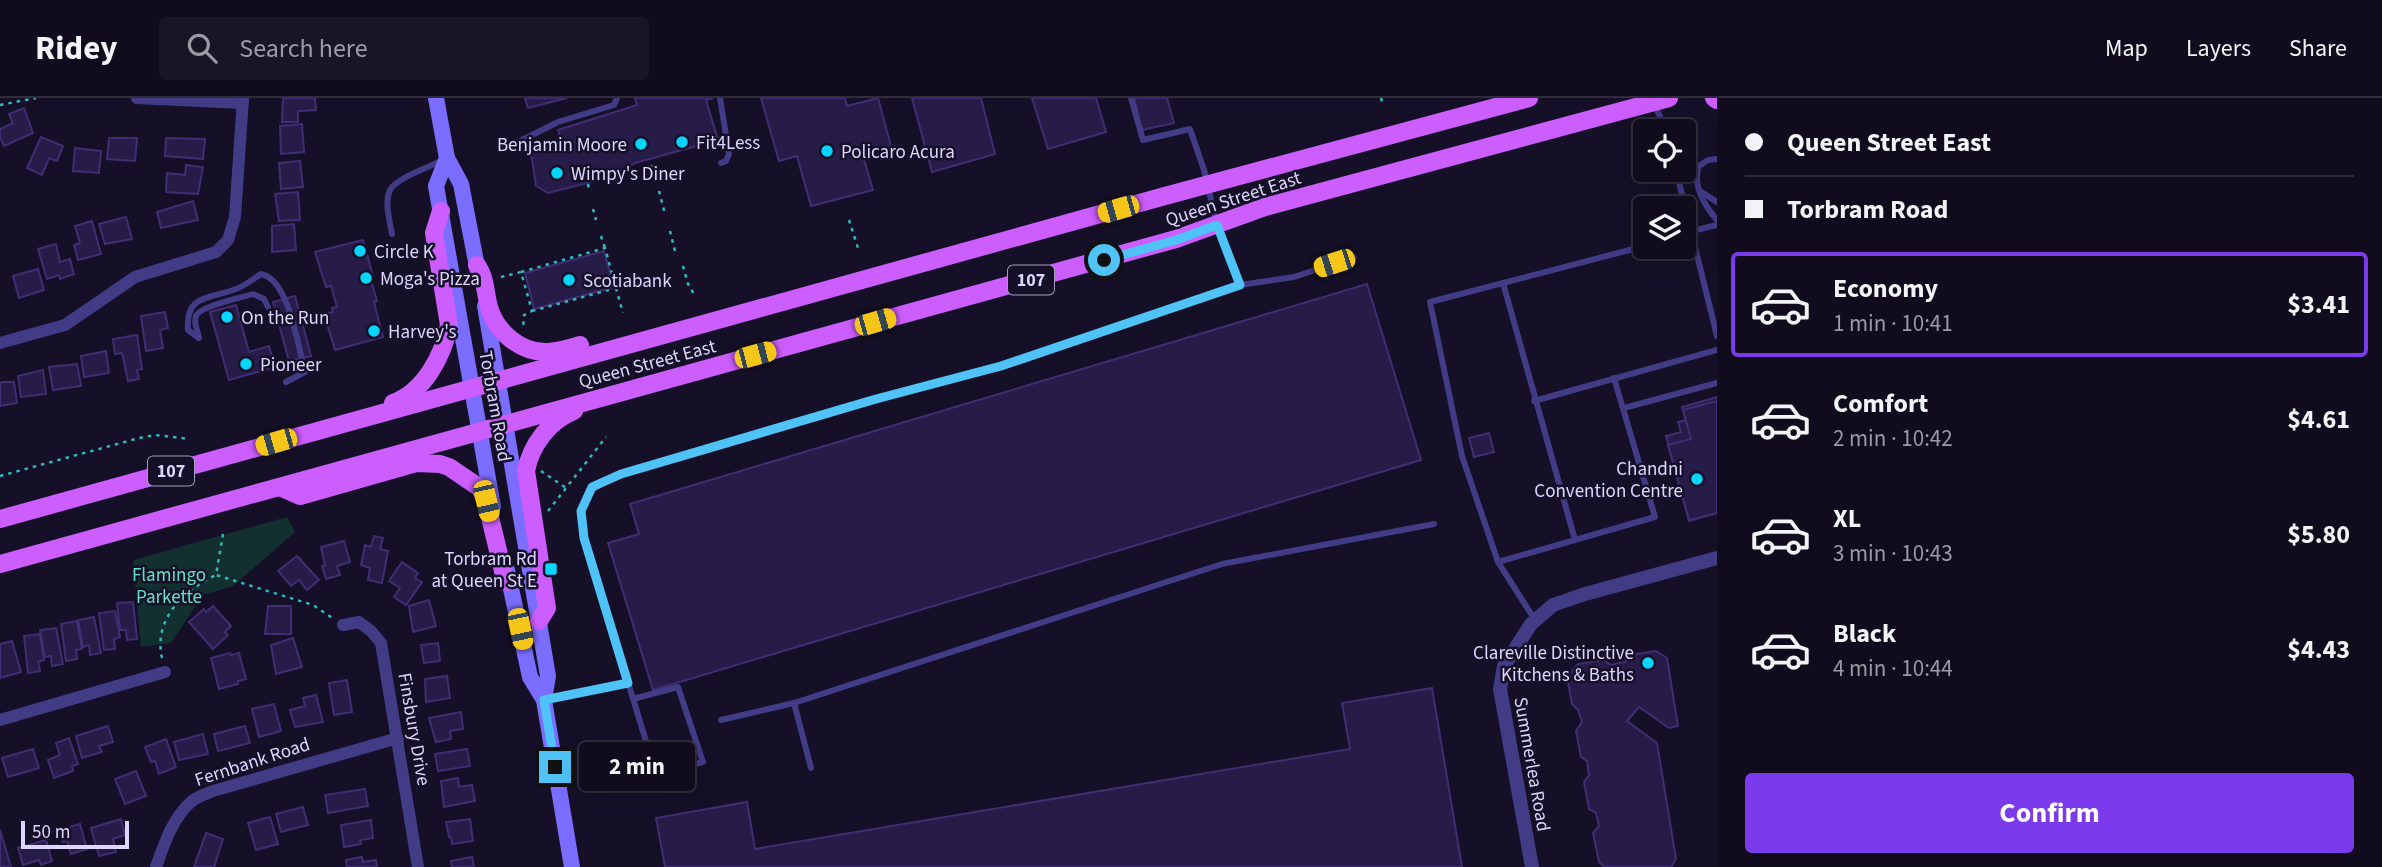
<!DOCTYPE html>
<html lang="en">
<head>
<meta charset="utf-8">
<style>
  body { margin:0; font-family:"Source Sans 3",sans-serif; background:#191526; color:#f1f3f6; height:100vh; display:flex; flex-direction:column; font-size:26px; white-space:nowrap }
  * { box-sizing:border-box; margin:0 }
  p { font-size:23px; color:#9c9ba4 }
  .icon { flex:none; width:38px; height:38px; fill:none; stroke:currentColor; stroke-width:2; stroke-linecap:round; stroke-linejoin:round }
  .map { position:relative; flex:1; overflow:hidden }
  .details { display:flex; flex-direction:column; background:#100c1d; width:665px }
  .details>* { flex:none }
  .hud { display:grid; align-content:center; height:154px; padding:0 28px; background:#100c1d }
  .controls { position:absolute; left:1633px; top:21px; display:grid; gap:14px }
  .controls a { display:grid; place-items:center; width:63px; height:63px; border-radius:7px; background:#100c1d; box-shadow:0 7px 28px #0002,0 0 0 2px #302c3b; font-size:35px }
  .scale { position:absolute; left:21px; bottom:18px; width:108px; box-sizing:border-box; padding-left:7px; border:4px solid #ddd6ff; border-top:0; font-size:19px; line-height:24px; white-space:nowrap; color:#ddd6ff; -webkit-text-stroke:5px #151027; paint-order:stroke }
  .end { position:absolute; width:32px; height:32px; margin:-16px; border:9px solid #4fc3f7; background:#111; box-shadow:0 0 0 4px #111 }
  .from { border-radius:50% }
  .bubble { position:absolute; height:49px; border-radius:7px; background:#100c1d; box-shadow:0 7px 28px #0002,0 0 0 2px #302c3b; font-size:23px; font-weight:700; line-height:49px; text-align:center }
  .car { position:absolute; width:21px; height:42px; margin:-21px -10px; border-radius:9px; box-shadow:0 0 5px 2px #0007; background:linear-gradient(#f5c518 24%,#345 0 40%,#f5c518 0 76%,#345 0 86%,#f5c518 0) }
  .hud b { display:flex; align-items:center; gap:24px; height:66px; font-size:26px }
  .hud b+b { border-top:2px solid #302c3b }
  .hud i { width:18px; height:18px; background:#f1f3f6 }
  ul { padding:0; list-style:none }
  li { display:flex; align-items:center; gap:21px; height:105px; margin:0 14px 10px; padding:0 14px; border:4px solid transparent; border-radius:7px }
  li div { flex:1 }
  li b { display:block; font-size:26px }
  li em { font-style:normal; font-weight:700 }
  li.selected { border-color:#7c3aed }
  li>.icon { width:63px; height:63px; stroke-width:1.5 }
  .primary-button { display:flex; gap:14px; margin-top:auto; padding:14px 28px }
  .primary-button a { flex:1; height:80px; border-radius:7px; background:#7c3aed; color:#fff; font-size:28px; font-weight:700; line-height:80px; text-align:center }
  header { display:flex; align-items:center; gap:42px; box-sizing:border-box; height:98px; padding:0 35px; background:#100c1d; border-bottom:2px solid #302c3b }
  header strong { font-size:33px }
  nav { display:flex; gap:38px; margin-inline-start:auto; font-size:24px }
  .search { width:490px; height:63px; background:#191526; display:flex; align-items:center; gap:18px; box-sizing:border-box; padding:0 24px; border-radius:7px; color:#9c9ba4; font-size:26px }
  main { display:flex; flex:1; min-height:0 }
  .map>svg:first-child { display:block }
  .green { fill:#133031 }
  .building { fill:#271c48; stroke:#402e74; stroke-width:2 }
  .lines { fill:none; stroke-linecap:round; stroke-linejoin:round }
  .path { stroke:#2fb9b9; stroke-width:2.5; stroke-dasharray:3.5 5; stroke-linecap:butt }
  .service { stroke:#423b86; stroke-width:6 }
  .minor { stroke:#423b86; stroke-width:12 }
  .tertiary { stroke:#423b86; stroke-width:14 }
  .secondary { stroke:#7a6dff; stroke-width:16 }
  .primary { stroke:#cc5dff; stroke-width:18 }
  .route { stroke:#4fc3f7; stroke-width:9 }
  .poi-dot { fill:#02d6ff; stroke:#151027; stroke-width:2.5 }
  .labels { text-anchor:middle; stroke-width:5; stroke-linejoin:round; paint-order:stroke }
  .shield { fill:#151027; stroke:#a19bbe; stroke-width:2 }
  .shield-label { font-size:18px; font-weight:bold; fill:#ddd6ff }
  .poi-label { font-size:19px; fill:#ddd6ff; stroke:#151027; text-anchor:start }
  .street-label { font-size:19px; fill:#ddd6ff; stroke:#151027 }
  .park-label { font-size:19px; fill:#61e0c8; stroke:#151027 }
</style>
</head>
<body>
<header>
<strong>Ridey</strong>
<div class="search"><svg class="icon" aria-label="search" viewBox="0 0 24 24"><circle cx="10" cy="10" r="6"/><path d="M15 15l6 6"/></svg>Search here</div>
<nav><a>Map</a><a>Layers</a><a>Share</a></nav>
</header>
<main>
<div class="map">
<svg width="1717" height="769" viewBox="0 0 1717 769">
  <rect width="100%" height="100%" fill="#151027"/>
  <!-- green -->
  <polygon class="green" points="287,419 295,434 233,488 203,497 171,545 141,549 133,462"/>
  <!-- building -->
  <g class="building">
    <polygon points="283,0 315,0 316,12 298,13 298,24 282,24"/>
    <polygon points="525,0 567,0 528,10"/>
    <polygon points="635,0 713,0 706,2 718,42 635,65 615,78 548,95 536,88 530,48 561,42 558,32 637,7"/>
    <polygon points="761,0 845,0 847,8 878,0 891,48 863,58 873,92 811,108 797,58 779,63"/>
    <polygon points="912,0 981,0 995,56 932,74"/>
    <polygon points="1032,0 1096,0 1106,34 1048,51"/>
    <polygon points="1134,0 1167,0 1174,25 1142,32"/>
    <polygon points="24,10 33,35 4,48 0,39 0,31 13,25 9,16"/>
    <polygon points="302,26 304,54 281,56 280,28"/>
    <polygon points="41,39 63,48 57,63 49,60 42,77 27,70"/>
    <polygon points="109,40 137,40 135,63 107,61"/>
    <polygon points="166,40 205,41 203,61 165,58"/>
    <polygon points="75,50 101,53 99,75 73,73"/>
    <polygon points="300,63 303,89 281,91 279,65"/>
    <polygon points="186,67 203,69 198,96 166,94 167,75 185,77"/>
    <polygon points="298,94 300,122 279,123 275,96"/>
    <polygon points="193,103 198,122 161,130 157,114"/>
    <polygon points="126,119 132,141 105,146 99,126"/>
    <polygon points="92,123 101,156 78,162 74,147 80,145 75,128"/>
    <polygon points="294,126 296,152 272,154 272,128"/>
    <polygon points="363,142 373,178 370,179 377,203 374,204 383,239 335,252 324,216 333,214 332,210 337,209 331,188 326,189 315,154"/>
    <polygon points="56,146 60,164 70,161 74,176 60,181 59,177 47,181 38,151"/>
    <polygon points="604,153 614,189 534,211 525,175"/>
    <polygon points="38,171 44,192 19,200 13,178"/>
    <polygon points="1367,186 1421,362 653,592 608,445 639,436 630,406"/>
    <polygon points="295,198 311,258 289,263 273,204"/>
    <polygon points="236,207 249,254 269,248 275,269 229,282 210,214"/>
    <polygon points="165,214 168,230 160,232 163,250 146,253 141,218"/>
    <polygon points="137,237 142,271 137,272 139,281 128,283 122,255 115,256 113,241"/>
    <polygon points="106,253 109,275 84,279 81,258"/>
    <polygon points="77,266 81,288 53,292 49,269"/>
    <polygon points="43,272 46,296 21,299 18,278"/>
    <polygon points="2,284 14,284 17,305 0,308 0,285"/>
    <polygon points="1717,299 1717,415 1689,423 1666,338 1681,334 1678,324 1686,322 1682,309"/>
    <polygon points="1717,303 1717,415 1689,422 1668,347 1691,341 1683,312"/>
    <polygon points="1489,335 1494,354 1474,359 1469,340"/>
    <polygon points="374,438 383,440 380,451 388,453 382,485 368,482 370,470 361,467 365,447 371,449"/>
    <polygon points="344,443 350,464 337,468 340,477 326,481 322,468 325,467 321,449"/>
    <polygon points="297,458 319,482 307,492 299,482 291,488 278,473"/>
    <polygon points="402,464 418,475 415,480 422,484 406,507 394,499 400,490 389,483"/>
    <polygon points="429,502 436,528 413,534 409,508"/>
    <polygon points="133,504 137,541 127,542 126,532 120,532 117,505"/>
    <polygon points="213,508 231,528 225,534 228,537 213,551 189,524 204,511 206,514"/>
    <polygon points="268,508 291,508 291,536 265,536"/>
    <polygon points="115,513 120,539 114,541 115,551 104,552 99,515"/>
    <polygon points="94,519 101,555 90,557 89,547 83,549 78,522"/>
    <polygon points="77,523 82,551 76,552 77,561 66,563 61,526"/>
    <polygon points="56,530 63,566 52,568 51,558 45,559 40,532"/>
    <polygon points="40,536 44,562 38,564 40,573 28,575 24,538"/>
    <polygon points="293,540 302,569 276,576 271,547"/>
    <polygon points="12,543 21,574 0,580 0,546"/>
    <polygon points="438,545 440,563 424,565 421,547"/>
    <polygon points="1656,553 1667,560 1678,628 1669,630 1639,609 1627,623 1657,645 1676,761 1671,769 1605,769 1599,764 1593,735 1599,728 1596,715 1589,711 1584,684 1589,677 1587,663 1581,659 1576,633 1582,624 1578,612 1572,606 1567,579 1578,566 1604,562 1611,567 1625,564 1630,557"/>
    <polygon points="230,555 231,557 239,555 246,581 238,583 238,586 219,591 211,560"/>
    <polygon points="447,578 450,600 426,604 425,581"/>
    <polygon points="347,582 352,614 334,617 329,585"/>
    <polygon points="1432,590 1462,769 665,769 656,720 747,704 755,751 1350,651 1342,605"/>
    <polygon points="316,597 323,624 295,629 290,612 305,608 303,600"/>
    <polygon points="274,606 281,633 259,639 252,611"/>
    <polygon points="461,614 463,631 450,633 451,641 436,644 429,620"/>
    <polygon points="108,628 113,644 99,648 102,654 82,660 76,638"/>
    <polygon points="245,628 250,645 218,653 214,636"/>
    <polygon points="203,636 208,656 179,662 174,644"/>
    <polygon points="69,640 78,666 72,668 73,673 54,680 48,662 60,657 56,645"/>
    <polygon points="166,641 176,669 159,676 155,663 151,664 145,649"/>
    <polygon points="33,651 39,670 8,679 2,660"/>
    <polygon points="467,651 470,668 438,673 435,656"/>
    <polygon points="136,673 146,698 125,706 115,681"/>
    <polygon points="458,680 459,689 472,687 475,703 444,709 441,683"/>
    <polygon points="365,691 368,708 328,715 325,697"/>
    <polygon points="303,709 308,727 281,734 276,716"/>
    <polygon points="270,719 278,746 256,752 248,725"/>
    <polygon points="121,721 125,737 113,741 116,754 99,758 91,730"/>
    <polygon points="470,721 473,743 452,746 451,739 449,739 446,724"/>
    <polygon points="371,722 373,740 360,742 361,746 344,749 341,727"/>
    <polygon points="80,726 87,751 71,756 67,743 63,744 59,732"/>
    <polygon points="0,732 11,769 0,769"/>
    <polygon points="206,735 223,741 214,769 194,769"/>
    <polygon points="46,742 52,763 41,767 39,762 23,767 18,750"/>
    <polygon points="362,759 363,764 376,762 377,769 347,769 346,762"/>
    <polygon points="472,759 474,769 452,769 451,763"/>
  </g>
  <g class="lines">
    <!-- path -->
    <g class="path">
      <polyline points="1381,0 1383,7"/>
      <polyline points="0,7 36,0"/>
      <polyline points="651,67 653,74"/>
      <polyline points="588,86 589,93"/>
      <polyline points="659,93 665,116"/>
      <polyline points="593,111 596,122"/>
      <polyline points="849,122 858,150"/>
      <polyline points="670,133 675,153"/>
      <polyline points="601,138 605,150"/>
      <polyline points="683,168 688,186 694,196"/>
      <polyline points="521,174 605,150 616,190 532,213"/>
      <polyline points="501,179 521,174 532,213 524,217 523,231"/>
      <polyline points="616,190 623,215"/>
      <polyline points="541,373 566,390"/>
      <polyline points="0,378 139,340 155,337 190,341"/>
      <polyline points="548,413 606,339"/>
      <polyline points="223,436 216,477 313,507 334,521"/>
      <path d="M 162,560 C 153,521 184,492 216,477"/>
    </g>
    <!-- service -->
    <g class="service">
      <polyline points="720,0 729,56 726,63 721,65"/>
      <polyline points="1131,0 1143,42 1190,31 1204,72 1217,127 1240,187"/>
      <polyline points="1654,6 1667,33"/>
      <polyline points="512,47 558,24 614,7 617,0"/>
      <path d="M 1717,61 L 1708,62 L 1699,68 C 1692,87 1705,108 1717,122"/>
      <polyline points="1676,72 1717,238"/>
      <polyline points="1700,93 1717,104"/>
      <polyline points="1684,135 1717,127"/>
      <path d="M 392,136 C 390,124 384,104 390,92 C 396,80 430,69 443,62"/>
      <polyline points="1503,185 1575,442"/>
      <path d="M 199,240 L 188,232 C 185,196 210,201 236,191 C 245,188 253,181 261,176 C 289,181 298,249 305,274 L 286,284"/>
      <path d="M 199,240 C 198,233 193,225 196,218 C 200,208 241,200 253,196 L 264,201 L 268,209"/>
      <polyline points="1534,303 1717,252"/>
      <polyline points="1624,310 1717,285"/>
      <polyline points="1498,464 1655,419 1614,280"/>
      <polyline points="1535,522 1498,464 1462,358 1430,204 1645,148"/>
      <path d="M 633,601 L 678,589 L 703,664 L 656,676 L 584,440 C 579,399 583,393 621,376 L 876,301 L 1001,268 L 1240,187 L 1294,179 L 1354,159"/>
      <polyline points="544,602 628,585"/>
      <polyline points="721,622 794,605"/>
      <polyline points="811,670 794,605 1222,466 1434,426"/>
    </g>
    <!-- minor -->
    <g class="minor">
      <polyline points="137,0 243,5"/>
      <polyline points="0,245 65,227 135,179 216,154 228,142 235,119 243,0"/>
      <polyline points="343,527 359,524 371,533 381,545 418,769"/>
      <polyline points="0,622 165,574"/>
      <path d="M 156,769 C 164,746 173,719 192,703 C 198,698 206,696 213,693 L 398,640"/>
    </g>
    <!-- tertiary -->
    <polyline class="tertiary" points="1532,769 1500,591 1504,568 1531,526 1553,507 1585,496 1717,460"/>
    <!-- secondary -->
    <g class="secondary">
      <polyline points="436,0 447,60 461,86 479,179"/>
      <polyline points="447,60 436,88 493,409"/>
      <polyline points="485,208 548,578 544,602"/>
      <polyline points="507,472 530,579 544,602 572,769"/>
    </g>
    <!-- primary -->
    <g class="primary">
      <polyline points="1714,0 1717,2"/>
      <path d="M 477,167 C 486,180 485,195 489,209 C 496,234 521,255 547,254 C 558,254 570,250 580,247"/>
      <path d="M 393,305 C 424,294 443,258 449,227 L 434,135 L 441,113"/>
      <polyline points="282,390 300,398 416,365 440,366 449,369 480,390 486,403 504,477 509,484"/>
      <polyline points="0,421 1165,98 1529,0"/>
      <polyline points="0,466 1176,141 1265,109 1669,0"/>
      <path d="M 539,523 L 547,510 L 526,373 C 531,347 549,323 574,313"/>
    </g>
  </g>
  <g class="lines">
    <!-- route -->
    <polyline class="route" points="555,669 544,602 628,585 584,440 581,413 592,389 621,376 876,301 1001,268 1240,187 1217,127 1176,142 1104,162"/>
  </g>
  <!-- markers -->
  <g class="poi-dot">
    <circle cx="682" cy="44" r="7"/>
    <circle cx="641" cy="46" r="7"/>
    <circle cx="827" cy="53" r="7"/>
    <circle cx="557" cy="75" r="7"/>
    <circle cx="360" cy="153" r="7"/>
    <circle cx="366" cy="180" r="7"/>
    <circle cx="569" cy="182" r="7"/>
    <circle cx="227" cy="219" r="7"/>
    <circle cx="374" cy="233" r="7"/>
    <circle cx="246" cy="266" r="7"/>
    <circle cx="1697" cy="381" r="7"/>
    <rect x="544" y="464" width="14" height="14" rx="3.5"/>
    <circle cx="1648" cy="565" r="7"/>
  </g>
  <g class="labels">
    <!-- shield labels -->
    <g class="shield">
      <rect x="1008" y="167.5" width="46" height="29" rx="5"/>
      <rect x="148" y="358.5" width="46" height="29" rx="5"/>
    </g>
    <g class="shield-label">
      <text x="1031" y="188">107</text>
      <text x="171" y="379">107</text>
    </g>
    <!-- poi labels -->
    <g class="poi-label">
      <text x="696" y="51">Fit4Less</text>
      <text x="627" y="53" text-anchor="end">Benjamin Moore</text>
      <text x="841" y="60">Policaro Acura</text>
      <text x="571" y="82">Wimpy's Diner</text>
      <text x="374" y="160">Circle K</text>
      <text x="380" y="187">Moga's Pizza</text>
      <text x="583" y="189">Scotiabank</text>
      <text x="241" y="226">On the Run</text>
      <text x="388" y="240">Harvey's</text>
      <text x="260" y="273">Pioneer</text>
      <text x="1683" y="377" text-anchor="end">Chandni<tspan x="1683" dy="22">Convention Centre</tspan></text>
      <text x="537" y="467" text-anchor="end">Torbram Rd<tspan x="537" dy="22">at Queen St E</tspan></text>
      <text x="1634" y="561" text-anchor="end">Clareville Distinctive<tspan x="1634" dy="22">Kitchens &amp; Baths</tspan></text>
    </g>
    <!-- street labels -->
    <g class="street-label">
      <text transform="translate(1233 100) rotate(-18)" y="7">Queen Street East</text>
      <text transform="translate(647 265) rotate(-15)" y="7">Queen Street East</text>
      <text transform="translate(496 308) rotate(80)" y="7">Torbram Road</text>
      <text transform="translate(415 631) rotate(80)" y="7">Finsbury Drive</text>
      <text transform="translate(252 663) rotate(-18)" y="7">Fernbank Road</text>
      <text transform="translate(1533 666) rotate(80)" y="7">Summerlea Road</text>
    </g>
    <!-- park labels -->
    <g class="park-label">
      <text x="169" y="483">Flamingo<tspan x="169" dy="22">Parkette</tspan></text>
    </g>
  </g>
</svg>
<div class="controls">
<a><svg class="icon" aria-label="locate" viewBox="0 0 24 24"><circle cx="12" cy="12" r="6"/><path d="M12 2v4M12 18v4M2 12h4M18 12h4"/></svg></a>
<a><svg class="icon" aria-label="layers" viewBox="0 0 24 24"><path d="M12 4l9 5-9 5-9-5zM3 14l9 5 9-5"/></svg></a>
</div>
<div class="scale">50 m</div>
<i class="end from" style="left:1104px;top:162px"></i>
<i class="end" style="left:555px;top:669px"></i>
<div class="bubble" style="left:579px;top:644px;width:116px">2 min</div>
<i class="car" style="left:1118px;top:111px;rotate:254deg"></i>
<i class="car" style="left:1334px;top:165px;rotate:252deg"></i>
<i class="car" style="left:875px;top:224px;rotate:74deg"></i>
<i class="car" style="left:755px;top:257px;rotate:75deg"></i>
<i class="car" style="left:276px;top:344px;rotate:254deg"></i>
<i class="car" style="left:486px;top:403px;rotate:167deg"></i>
<i class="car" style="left:520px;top:531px;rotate:168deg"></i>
</div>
<section class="details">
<div class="hud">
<b><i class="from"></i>Queen Street East</b>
<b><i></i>Torbram Road</b>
</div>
<ul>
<li class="selected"><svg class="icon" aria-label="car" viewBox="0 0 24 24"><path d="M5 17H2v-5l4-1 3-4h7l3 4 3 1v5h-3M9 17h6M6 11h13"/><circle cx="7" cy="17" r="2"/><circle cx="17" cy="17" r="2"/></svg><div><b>Economy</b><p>1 min · 10:41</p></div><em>$3.41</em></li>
<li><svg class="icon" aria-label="car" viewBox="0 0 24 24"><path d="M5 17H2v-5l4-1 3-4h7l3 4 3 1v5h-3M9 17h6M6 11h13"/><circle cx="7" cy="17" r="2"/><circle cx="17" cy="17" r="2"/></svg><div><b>Comfort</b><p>2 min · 10:42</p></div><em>$4.61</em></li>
<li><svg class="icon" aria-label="car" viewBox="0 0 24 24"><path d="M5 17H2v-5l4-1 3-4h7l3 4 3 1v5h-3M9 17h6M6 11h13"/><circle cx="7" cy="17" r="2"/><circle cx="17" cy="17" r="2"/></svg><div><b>XL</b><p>3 min · 10:43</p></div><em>$5.80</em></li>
<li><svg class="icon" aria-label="car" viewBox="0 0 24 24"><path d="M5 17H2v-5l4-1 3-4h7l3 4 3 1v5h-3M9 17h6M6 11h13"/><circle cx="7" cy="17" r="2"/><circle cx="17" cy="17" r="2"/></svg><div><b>Black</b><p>4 min · 10:44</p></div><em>$4.43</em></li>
</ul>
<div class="primary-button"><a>Confirm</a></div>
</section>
</main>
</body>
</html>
